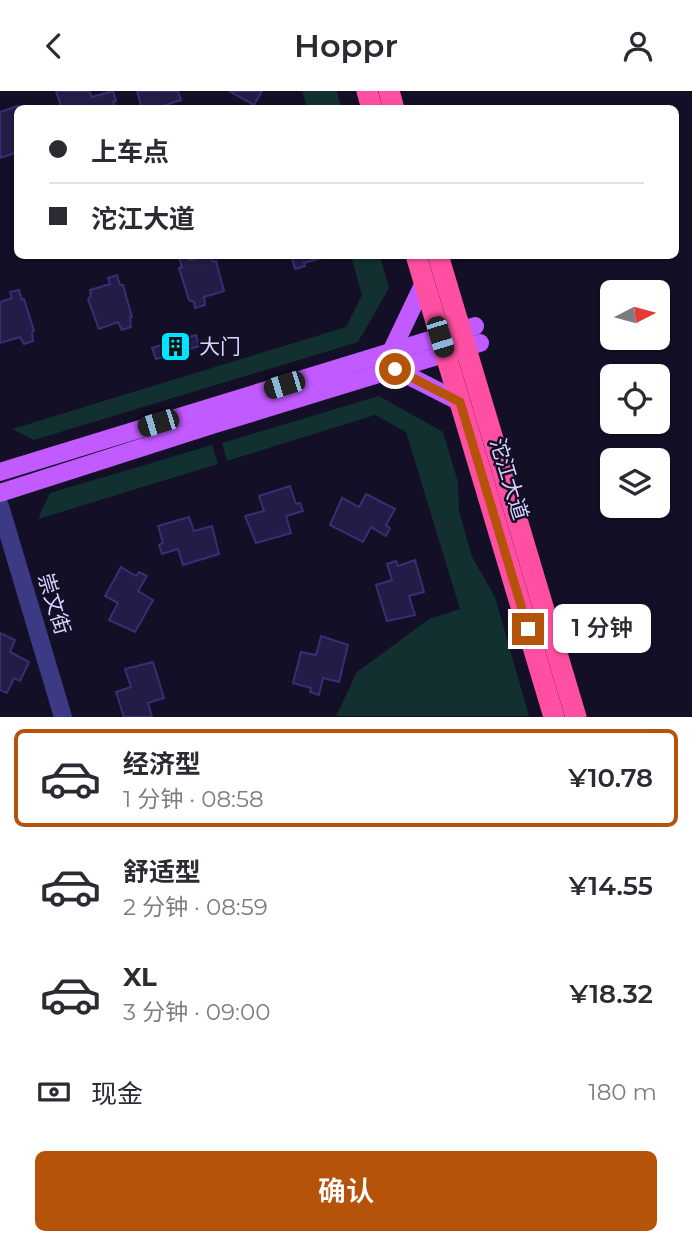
<!DOCTYPE html>
<html lang="zh">
<head>
<meta charset="utf-8">
<style>
  body { margin:0; font-family:Montserrat,"Noto Sans SC",sans-serif; background:#f2f2f3; color:#2b2b33; height:100vh; display:flex; flex-direction:column; font-size:26px; white-space:nowrap }
  * { box-sizing:border-box; margin:0 }
  p { font-size:23px; color:#7c7c81 }
  .icon { flex:none; width:38px; height:38px; fill:none; stroke:currentColor; stroke-width:2; stroke-linecap:round; stroke-linejoin:round }
  .map { position:relative; height:626px; overflow:hidden }
  .details { display:flex; flex-direction:column; background:#fff; flex:1 }
  .details>* { flex:none }
  .hud { position:absolute; left:14px; top:14px; width:665px; height:154px; border-radius:10px; box-shadow:0 2px 5px #0004; display:grid; align-content:center; height:154px; padding:0 35px; background:#fff }
  .needle { width:46px; rotate:84deg }
  .controls { position:absolute; left:600px; top:189px; display:grid; gap:14px }
  .controls a { display:grid; place-items:center; width:70px; height:70px; border-radius:10px; background:#fff; box-shadow:0 2px 5px #0004; font-size:35px }
  .end { position:absolute; width:32px; height:32px; margin:-16px; border:9px solid #b45309; background:#fff; box-shadow:0 0 0 4px #fff }
  .from { border-radius:50% }
  .bubble { position:absolute; height:49px; border-radius:10px; background:#fff; box-shadow:0 2px 5px #0004; font-size:23px; font-weight:600; line-height:49px; text-align:center }
  .car { position:absolute; width:21px; height:42px; margin:-21px -10px; border-radius:9px; box-shadow:0 0 5px 2px #0007; background:linear-gradient(#222 24%,#8ab4d8 0 40%,#222 0 76%,#8ab4d8 0 86%,#222 0) }
  .hud b { display:flex; align-items:center; gap:24px; height:66px; font-size:26px }
  .hud b+b { border-top:2px solid #e1e1e2 }
  .hud i { width:18px; height:18px; background:#2b2b33 }
  ul { padding:12px 0 0; list-style:none }
  li { display:flex; align-items:center; gap:21px; height:98px; margin:0 14px 10px; padding:0 21px; border:4px solid transparent; border-radius:10px }
  li div { flex:1 }
  li b { display:block; font-size:26px }
  li em { font-style:normal; font-weight:600 }
  li.on { border-color:#b45309 }
  li>.icon { width:63px; height:63px; stroke-width:1.5 }
  .pay { display:flex; align-items:center; gap:18px; height:77px; padding:0 35px; font-size:26px }
  .pay p { margin-inline-start:auto }
  .button { display:flex; gap:14px; margin-top:auto; padding:14px 35px }
  .button a { flex:1; height:80px; border-radius:10px; background:#b45309; color:#fff; font-size:28px; font-weight:600; line-height:80px; text-align:center }
  header { display:flex; justify-content:space-between; align-items:center; height:91px; padding:0 35px; background:#fff; font-size:32px; font-weight:600 }
  .map>svg:first-child { display:block }
  .green { fill:#12302f }
  .building { fill:#241b47; stroke:#3b2d73; stroke-width:2 }
  .lines { fill:none; stroke-linecap:round; stroke-linejoin:round }
  .minor { stroke:#3d3a85; stroke-width:18 }
  .major { stroke:#c25bff; stroke-width:18 }
  .highway { stroke:#ff4fa3; stroke-width:21 }
  .route { stroke:#b45309; stroke-width:9 }
  .labels { text-anchor:middle; stroke-width:5; stroke-linejoin:round; paint-order:stroke }
  .poi-label { font-size:21px; fill:#d9d4ff; stroke:#130f26; text-anchor:start }
  .street-label { font-size:21px; fill:#d9d4ff; stroke:#130f26 }
</style>
</head>
<body>
<header><svg class="icon" aria-label="back" viewBox="0 0 24 24"><path d="M15 5l-7 7 7 7"/></svg>Hoppr<svg class="icon" aria-label="person" viewBox="0 0 24 24"><circle cx="12" cy="8" r="4"/><path d="M4 21q1-7 8-7t8 7"/></svg></header>
<div class="map">
<svg width="692" height="626" viewBox="0 0 692 626">
  <rect width="100%" height="100%" fill="#130f26"/>
  <!-- green -->
  <g class="green">
    <polygon points="302,0 337,0 341,17 307,17"/>
    <polygon points="351,165 380,165 389,197 358,251 34,349 12,338 346,236 362,204"/>
    <polygon points="379,305 443,341 458,391 459,420 472,466 495,506 529,625 336,625 357,581 429,528 460,518 406,341 375,324 227,370 222,352"/>
    <polygon points="212,354 218,373 38,428 50,402"/>
  </g>
  <!-- building -->
  <g class="building">
    <polygon points="56,0 89,0 92,6 113,0 116,10 113,11 114,14 107,18 62,18"/>
    <polygon points="137,0 178,0 181,9 153,18 142,18"/>
    <polygon points="229,0 262,0 254,14"/>
    <polygon points="18,15 18,61 0,67 0,21"/>
    <polygon points="178,164 188,164 190,169 210,164 213,171 216,170 224,200 204,206 205,214 195,217 194,211 189,209 179,177 182,176"/>
    <polygon points="291,164 321,164 321,167 304,172 305,175 295,178"/>
    <polygon points="117,184 120,194 123,194 132,226 130,226 131,236 122,239 118,231 99,238 88,208 91,205 90,199 110,193 108,187"/>
    <polygon points="19,199 22,209 24,208 34,240 32,241 33,250 24,253 20,246 0,252 0,211 12,207 10,201"/>
    <polygon points="196,244 199,255 156,268 152,257"/>
    <polygon points="290,395 296,413 300,412 303,420 286,425 291,442 256,452 245,425 264,420 259,405"/>
    <polygon points="366,403 395,418 386,434 390,437 386,445 371,436 363,451 330,434 342,407 359,416"/>
    <polygon points="189,426 194,440 212,435 219,463 183,474 178,458 162,463 159,454 163,452 158,435"/>
    <polygon points="415,469 424,501 409,505 415,524 387,530 376,494 392,489 387,473 396,470 398,475"/>
    <polygon points="121,476 136,485 139,481 147,485 138,500 153,509 135,541 109,529 118,512 105,505"/>
    <polygon points="0,542 15,549 10,561 29,571 20,590 14,587 7,602 0,599"/>
    <polygon points="321,545 348,554 339,591 323,587 319,604 310,601 311,597 293,592 301,561 316,564"/>
    <polygon points="153,571 164,607 148,612 152,626 124,626 116,601 131,596 125,578"/>
  </g>
  <g class="lines">
    <!-- minor -->
    <polyline class="minor" points="0,415 63,626"/>
    <!-- major -->
    <g class="major">
      <polyline points="391,261 424,192"/>
      <polyline points="395,278 460,311"/>
      <polyline points="0,381 475,235"/>
      <polyline points="0,402 212,334 480,252"/>
    </g>
    <!-- highway -->
    <g class="highway">
      <polyline points="367,0 372,18"/>
      <polyline points="389,0 394,18"/>
      <polyline points="416,164 554,626"/>
      <polyline points="438,164 576,626"/>
    </g>
  </g>
  <g class="lines">
    <!-- route -->
    <polyline class="route" points="395,278 460,311 528,538"/>
  </g>
  <!-- icons -->
  <defs>
    <symbol id="building-square" viewBox="-11 -11 22 22"><rect x="-9" y="-9" width="18" height="18" rx="4" fill="#00e5ff" stroke="#130f26"/><path d="M-4-6H4V6H1V3H-1V6H-4ZM-2.5-4.3h1.7v1.8h-1.7ZM.8-4.3h1.7v1.8H.8ZM-2.5-1h1.7V.8h-1.7ZM.8-1h1.7V.8H.8Z" fill="#111"/></symbol>
  </defs>
  <g fill-rule="evenodd">
    <use href="#building-square" x="158" y="238" width="35" height="35"/>
  </g>
  <g class="labels">
    <!-- poi labels -->
    <g class="poi-label">
      <text x="199" y="263">大门</text>
    </g>
    <!-- street labels -->
    <g class="street-label">
      <text transform="translate(509 388) rotate(73)" y="7">沱江大道</text>
      <text transform="translate(54 513) rotate(73)" y="7">崇文街</text>
    </g>
  </g>
</svg>
<div class="controls">
<a><svg class="needle" viewBox="-14 -14 28 28"><path d="M0-13l5 13h-10z" fill="#e53935"/><path d="M0 13l5-13h-10z" fill="#7c7c81"/></svg></a>
<a><svg class="icon" aria-label="locate" viewBox="0 0 24 24"><circle cx="12" cy="12" r="6"/><path d="M12 2v4M12 18v4M2 12h4M18 12h4"/></svg></a>
<a><svg class="icon" aria-label="layers" viewBox="0 0 24 24"><path d="M12 4l9 5-9 5-9-5zM3 14l9 5 9-5"/></svg></a>
</div>
<i class="end from" style="left:395px;top:278px"></i>
<i class="end" style="left:528px;top:538px"></i>
<div class="bubble" style="left:553px;top:513px;width:98px">1 分钟</div>
<i class="car" style="left:440px;top:246px;rotate:163deg"></i>
<i class="car" style="left:284px;top:294px;rotate:253deg"></i>
<i class="car" style="left:158px;top:332px;rotate:253deg"></i>
<div class="hud">
<b><i class="from"></i>上车点</b>
<b><i></i>沱江大道</b>
</div>
</div>
<section class="details">
<ul>
<li class="on"><svg class="icon" aria-label="car" viewBox="0 0 24 24"><path d="M5 17H2v-5l4-1 3-4h7l3 4 3 1v5h-3M9 17h6M6 11h13"/><circle cx="7" cy="17" r="2"/><circle cx="17" cy="17" r="2"/></svg><div><b>经济型</b><p>1 分钟 · 08:58</p></div><em>¥10.78</em></li>
<li><svg class="icon" aria-label="car" viewBox="0 0 24 24"><path d="M5 17H2v-5l4-1 3-4h7l3 4 3 1v5h-3M9 17h6M6 11h13"/><circle cx="7" cy="17" r="2"/><circle cx="17" cy="17" r="2"/></svg><div><b>舒适型</b><p>2 分钟 · 08:59</p></div><em>¥14.55</em></li>
<li><svg class="icon" aria-label="car" viewBox="0 0 24 24"><path d="M5 17H2v-5l4-1 3-4h7l3 4 3 1v5h-3M9 17h6M6 11h13"/><circle cx="7" cy="17" r="2"/><circle cx="17" cy="17" r="2"/></svg><div><b>XL</b><p>3 分钟 · 09:00</p></div><em>¥18.32</em></li>
</ul>
<div class="pay"><svg class="icon" aria-label="cash" viewBox="0 0 24 24"><path d="M3 7h18v10H3z"/><circle cx="12" cy="12" r="2"/></svg>现金<p>180 m</p></div>
<div class="button"><a>确认</a></div>
</section>
</body>
</html>
